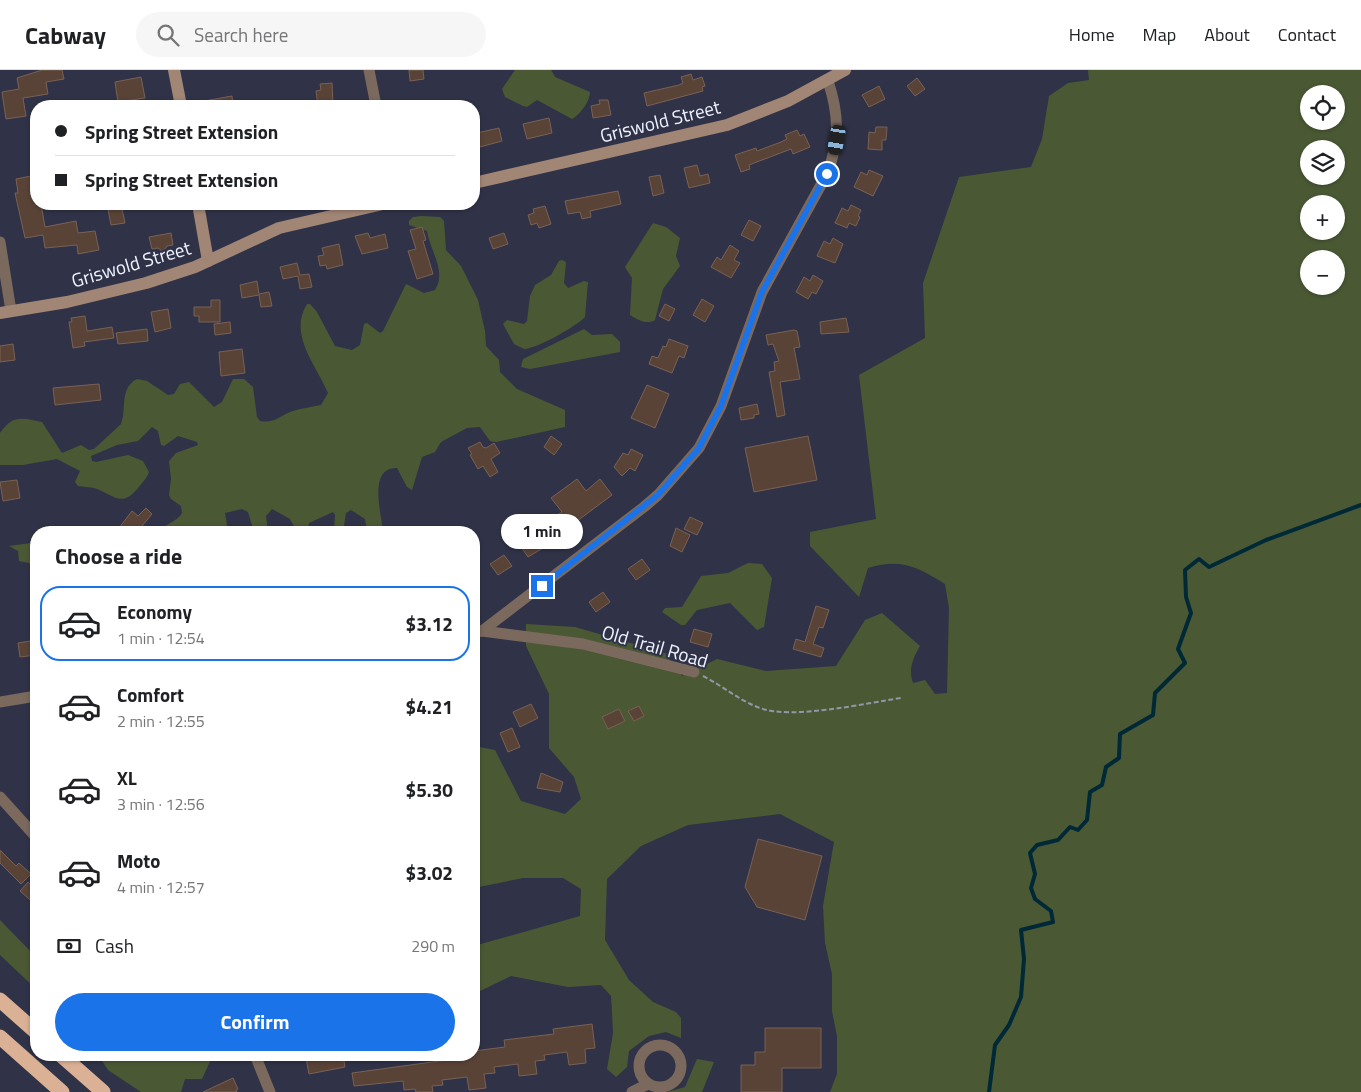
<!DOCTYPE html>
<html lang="en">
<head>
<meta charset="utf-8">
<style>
  body { margin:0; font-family:"Titillium Web",sans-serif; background:#f6f6f6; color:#202124; height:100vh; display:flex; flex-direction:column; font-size:19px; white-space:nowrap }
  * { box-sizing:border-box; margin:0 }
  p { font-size:16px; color:#757577 }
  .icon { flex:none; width:28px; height:28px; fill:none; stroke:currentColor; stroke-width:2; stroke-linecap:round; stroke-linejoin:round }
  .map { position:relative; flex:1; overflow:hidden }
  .drawer { position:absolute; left:30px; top:456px; width:450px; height:535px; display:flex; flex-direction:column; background:#fff; border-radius:20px; box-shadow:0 1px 4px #0004 }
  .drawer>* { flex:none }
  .banner { position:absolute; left:30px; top:30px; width:450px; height:110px; border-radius:20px; box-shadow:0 1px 4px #0004; display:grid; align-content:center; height:110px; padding:0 25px; background:#fff }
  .controls { position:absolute; left:1300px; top:15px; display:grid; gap:10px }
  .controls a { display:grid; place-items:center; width:45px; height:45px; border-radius:50%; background:#fff; box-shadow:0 1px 4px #0004; font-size:25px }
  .end { position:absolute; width:22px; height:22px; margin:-11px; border:6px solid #1a73e8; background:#fff; box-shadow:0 0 0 2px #fff }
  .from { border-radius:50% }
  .bubble { position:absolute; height:35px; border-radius:18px; background:#fff; box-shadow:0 1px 4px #0004; font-size:16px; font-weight:700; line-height:35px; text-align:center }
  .car { position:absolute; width:15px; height:30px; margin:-15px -8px; border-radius:6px; box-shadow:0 0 4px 1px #0007; background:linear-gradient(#222 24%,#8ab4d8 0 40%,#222 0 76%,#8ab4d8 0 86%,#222 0) }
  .banner b { display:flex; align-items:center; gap:18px; height:48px; font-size:19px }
  .banner b+b { border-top:1px solid #e0e0e0 }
  .banner i { width:12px; height:12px; background:#202124 }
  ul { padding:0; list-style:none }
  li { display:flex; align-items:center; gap:15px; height:75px; margin:0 10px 8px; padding:0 15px; border:2px solid transparent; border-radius:20px }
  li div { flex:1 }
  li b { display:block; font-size:19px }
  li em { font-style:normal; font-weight:700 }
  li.active { border-color:#1a73e8 }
  li>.icon { width:45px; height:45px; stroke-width:1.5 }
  h2 { padding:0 25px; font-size:22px; line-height:60px }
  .pay { display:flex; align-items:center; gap:12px; height:55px; padding:0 25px; font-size:19px }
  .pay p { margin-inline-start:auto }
  .button { display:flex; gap:10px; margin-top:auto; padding:10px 25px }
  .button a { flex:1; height:58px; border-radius:30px; background:#1a73e8; color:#fff; font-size:20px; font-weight:700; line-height:58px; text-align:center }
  header { display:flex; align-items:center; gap:30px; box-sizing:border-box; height:70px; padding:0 25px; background:#fff; border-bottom:1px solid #e0e0e0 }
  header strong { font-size:24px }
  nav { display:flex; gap:28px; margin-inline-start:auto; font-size:18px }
  .search { width:350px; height:45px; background:#f6f6f6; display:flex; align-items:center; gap:12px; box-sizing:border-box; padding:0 18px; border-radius:28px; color:#757577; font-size:19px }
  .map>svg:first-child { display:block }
  .green { fill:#4a5934; fill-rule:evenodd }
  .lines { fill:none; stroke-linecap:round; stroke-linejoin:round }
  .stream { stroke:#002937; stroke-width:4 }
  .building { fill:#594337; stroke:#796155 }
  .path { stroke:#9396a6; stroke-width:2; stroke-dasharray:5 2.5; stroke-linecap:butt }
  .street { stroke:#7b695e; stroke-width:11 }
  .secondary { stroke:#a28675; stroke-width:12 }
  .highway { stroke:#dbb195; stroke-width:15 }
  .route { stroke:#1a73e8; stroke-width:6 }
  .labels { text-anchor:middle; stroke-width:4; stroke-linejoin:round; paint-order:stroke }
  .street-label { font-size:19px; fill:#eff2ff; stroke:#303247 }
</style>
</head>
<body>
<header>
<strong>Cabway</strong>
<div class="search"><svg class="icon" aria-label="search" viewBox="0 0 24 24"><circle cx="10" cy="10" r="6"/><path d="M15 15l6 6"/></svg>Search here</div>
<nav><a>Home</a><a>Map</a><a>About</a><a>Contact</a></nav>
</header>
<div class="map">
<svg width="1361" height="1022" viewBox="0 0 1361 1022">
  <rect width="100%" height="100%" fill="#303247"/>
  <!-- green -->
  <g class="green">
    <path d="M 515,0 L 551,0 L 555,7 L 590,22 C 590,31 580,45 572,49 L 537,30 L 527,37 L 523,36 L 505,27 L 502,19 Z"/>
    <path d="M 1088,0 L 1361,0 L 1361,1022 L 830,1022 L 837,1004 L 837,966 L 832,941 L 832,904 L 825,873 L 823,836 L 834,772 L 780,744 L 688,755 L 641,776 L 607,809 L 605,870 L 629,910 L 653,932 L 676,942 L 681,948 L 681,968 L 666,962 L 649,966 L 629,981 L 627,997 L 616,1007 L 607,999 L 613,963 L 612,942 L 611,926 L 601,915 L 568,917 L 511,906 L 474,924 L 474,876 L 580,846 L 581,819 L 563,808 L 523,808 L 474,818 L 474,676 L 495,680 L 521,731 L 565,744 L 581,729 L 574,707 L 549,678 L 549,624 L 526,576 L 526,554 L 575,557 L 665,583 L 682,606 L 717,589 L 766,601 L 836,596 L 865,550 L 882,543 L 920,576 C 913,588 908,599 913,613 L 925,610 L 935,624 L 947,623 L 949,538 L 945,514 C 917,497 902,488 868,498 L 859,527 L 810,476 L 810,462 L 876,449 L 859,305 L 925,268 L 923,213 L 959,107 L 1031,97 L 1042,69 L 1049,26 L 1068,13 L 1089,10 ZM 1309,24 L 1336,24 L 1336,51 L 1309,51 ZM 1309,79 L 1336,79 L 1336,106 L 1309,106 ZM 1309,134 L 1336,134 L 1336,161 L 1309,161 ZM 1309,189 L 1336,189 L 1336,216 L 1309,216 Z"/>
    <path d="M 422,146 L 440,147 L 444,151 L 446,180 L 461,196 L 478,230 L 485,261 L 486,276 L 499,290 L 500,302 L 517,319 L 565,340 L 565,357 L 496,372 L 490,371 L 480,357 L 467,358 L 441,372 L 435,382 L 422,387 L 412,420 L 407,417 L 397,398 C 367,397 382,446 383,462 L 367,462 L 365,449 L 351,440 L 346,443 L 343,462 L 334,462 L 335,445 L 333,442 L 309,453 L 308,462 L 297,462 L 290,449 L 272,439 L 266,446 L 268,462 L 254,462 L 248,442 L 242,439 L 225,443 L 228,462 L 158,462 C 166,453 177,452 182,443 L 181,436 L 171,429 L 169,425 L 171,409 L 169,391 L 176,383 L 198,375 L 197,372 L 178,366 L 164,376 L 161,375 L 158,361 L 152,357 L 138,371 L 117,375 L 91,386 L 92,391 L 96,392 L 128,385 L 143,391 L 149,402 C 147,408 142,413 138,418 C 121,439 113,424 94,418 C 89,417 83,417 78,416 L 75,412 L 80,401 L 57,389 L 23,395 L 0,395 L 0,363 C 13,344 22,348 42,352 L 62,383 L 81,375 L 89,380 L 94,379 L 121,354 C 127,339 119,318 137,309 L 147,311 L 168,325 L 174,324 L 180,314 L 189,312 L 214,337 L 222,332 L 233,309 L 244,309 L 253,317 L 257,347 L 260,351 C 275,354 282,344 293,341 C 303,338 312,337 321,335 L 328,323 C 316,295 288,264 307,234 L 310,234 L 317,242 L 335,276 L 352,280 L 360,275 L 364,254 L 367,253 L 380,263 L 383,261 L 406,214 L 424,223 L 435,220 C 447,201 430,181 427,161 L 409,155 L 409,151 L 413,147 Z"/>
    <path d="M 653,153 L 666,157 L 680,168 L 676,186 L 680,196 L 663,219 L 655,250 C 648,255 637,250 630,245 L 632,208 L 625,197 Z"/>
    <path d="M 562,190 L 566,192 L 564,213 L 568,218 L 584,211 L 588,212 L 585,247 C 577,256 536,279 524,279 L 514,274 L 503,254 L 507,250 L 524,254 L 527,251 L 530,226 L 535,215 L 551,205 L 559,191 Z"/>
    <polygon points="584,259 592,265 612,264 620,272 620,282 530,299 521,297 523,289"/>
    <polygon points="31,473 32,485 36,489 36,506 29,493 19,491 18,481 9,476"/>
    <polygon points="748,493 762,494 772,508 764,557 757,560 730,533 697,540 685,555 681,555 662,542 665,538 682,537 701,506 728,503"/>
    <polygon points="0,850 36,887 36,919 0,885"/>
    <polygon points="98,985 213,985 202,1009 185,1009 181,1022 141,1022 108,1000"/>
    <polygon points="697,989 714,992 702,1022 667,1022 685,1017"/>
  </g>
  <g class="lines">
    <!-- stream -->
    <polyline class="stream" points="989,1022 995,975 1009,955 1021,927 1024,889 1021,860 1053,852 1051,841 1035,829 1031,818 1035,804 1030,783 1037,775 1058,770 1070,757 1078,760 1087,750 1090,722 1102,715 1106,697 1119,688 1120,664 1153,645 1155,623 1185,593 1178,579 1191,543 1186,527 1185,500 1199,489 1209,497 1266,470 1361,435"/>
  </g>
  <!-- building -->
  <g class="building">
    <polygon points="42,0 62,0 64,9 46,12 48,24 23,28 26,46 6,49 2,22 19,19 17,8"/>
    <polygon points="409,0 423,0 424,9 410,11"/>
    <polygon points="691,4 693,10 702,7 705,16 702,17 703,21 647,36 644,23 679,15 683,13 681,7"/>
    <polygon points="141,7 145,28 118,32 115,12"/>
    <polygon points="917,8 925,19 915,26 907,16"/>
    <polygon points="332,13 333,34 318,36 316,21 321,20 320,14"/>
    <polygon points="879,16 885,29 869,37 862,25"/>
    <polygon points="232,26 233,36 205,36 204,31"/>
    <polygon points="599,30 608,30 611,45 593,48 591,36 600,34"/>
    <polygon points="549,48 552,63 527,69 523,54"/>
    <polygon points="876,57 887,57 886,70 882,70 882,80 868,79 869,62 875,63"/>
    <polygon points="499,58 502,71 480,77 477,63"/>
    <polygon points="797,60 800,66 804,64 810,77 793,84 791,79 749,95 750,99 741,102 735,85 756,78 757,81 781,72 787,69 785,65"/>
    <polygon points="697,95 700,106 708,104 710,113 689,118 684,98"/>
    <polygon points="869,100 883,106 873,126 854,117 861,102 867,105"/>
    <polygon points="36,105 36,134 41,134 45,157 76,151 78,163 95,161 99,180 78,184 77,175 45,178 43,165 25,168 15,123 18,123 16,109"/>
    <polygon points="660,105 664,123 653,126 649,107"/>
    <polygon points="618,121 621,134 590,141 591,147 582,149 580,142 568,144 565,131"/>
    <polygon points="107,134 121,134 125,153 111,155"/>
    <polygon points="851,135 861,140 858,146 860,147 856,156 849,153 847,158 835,153 842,138 848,141"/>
    <polygon points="545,136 551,154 539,158 537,153 531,155 528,145 534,143 533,139"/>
    <polygon points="749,150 761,156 753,171 741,165"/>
    <polygon points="422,157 426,170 423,171 433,204 417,209 408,181 416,179 410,160"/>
    <polygon points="171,163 173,175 167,176 163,182 158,178 152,179 149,167"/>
    <polygon points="368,163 370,168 385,164 388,178 362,184 355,166"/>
    <polygon points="504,163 508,174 493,179 489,168"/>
    <polygon points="833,168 843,174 835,193 817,186 824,171 830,174"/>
    <polygon points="339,174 343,195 327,199 326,195 320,196 318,186 324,185 322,178"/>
    <polygon points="730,175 739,181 734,190 740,193 731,208 711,197 717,187 721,190"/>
    <polygon points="297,193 300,205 309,204 312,217 300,219 298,206 283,209 280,197"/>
    <polygon points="813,205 823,211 816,224 812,222 808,229 796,222 804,207 810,211"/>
    <polygon points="257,211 259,224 269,222 272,236 261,237 259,225 242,228 240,215"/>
    <polygon points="702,229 714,236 705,252 693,245"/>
    <polygon points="211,230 220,230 220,252 199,252 199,246 194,246 194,237 211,237"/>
    <polygon points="665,234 675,239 669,251 659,246"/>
    <polygon points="168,239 171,258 155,262 151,242"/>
    <polygon points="85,246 87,261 112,257 114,268 84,272 85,276 73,278 69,252 72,252 71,248"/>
    <polygon points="846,248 849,262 821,264 820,252"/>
    <polygon points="230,252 231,263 215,265 214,254"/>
    <polygon points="147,259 148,271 118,274 116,263"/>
    <polygon points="794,260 797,261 800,277 794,278 800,309 780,312 785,345 777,347 769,302 775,301 774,292 779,291 773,274 768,275 766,265"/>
    <polygon points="669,269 688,276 684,288 679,286 672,303 649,294 652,286 658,288 663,276 666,277"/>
    <polygon points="13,274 15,290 0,292 0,276"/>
    <polygon points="242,279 245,303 221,306 219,282"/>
    <polygon points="99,314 101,330 55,335 53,318"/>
    <polygon points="647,315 669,324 655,358 631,348"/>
    <polygon points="757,334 759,344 754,345 754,348 741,350 739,338"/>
    <polygon points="551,366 562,374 554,385 544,377"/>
    <polygon points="808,366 817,410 754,422 745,378"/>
    <polygon points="480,372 483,377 486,378 494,373 500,383 491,389 498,402 490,407 483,396 478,399 470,385 472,384 468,378"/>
    <polygon points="631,379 643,385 635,401 630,398 622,406 614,397 623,383 628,385"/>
    <polygon points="577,409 586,421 600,409 612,425 565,460 562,456 546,468 540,473 543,478 528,487 517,471 562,442 551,428"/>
    <polygon points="17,410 20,428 3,431 0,412"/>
    <polygon points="146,438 152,444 137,462 124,462 119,458 132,441 138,446"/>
    <polygon points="690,447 703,453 697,465 684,459"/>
    <polygon points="676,458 690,465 682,482 670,476"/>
    <polygon points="504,485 512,496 498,505 490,494"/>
    <polygon points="642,489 650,500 636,510 628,499"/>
    <polygon points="603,522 610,532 596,542 589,532"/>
    <polygon points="816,536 829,540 823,558 819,557 813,574 824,578 821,587 793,579 796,569 805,572"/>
    <polygon points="694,559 712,564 708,577 690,572"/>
    <polygon points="36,570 36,585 20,587 18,573"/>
    <polygon points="531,634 538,648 520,657 513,642"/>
    <polygon points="639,636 644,646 634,651 628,641"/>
    <polygon points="619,639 625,651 608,659 602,647"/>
    <polygon points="512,658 520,677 508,682 500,663"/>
    <polygon points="541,703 563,712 560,722 537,718"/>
    <polygon points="758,769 822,786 805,850 757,837 745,817"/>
    <polygon points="0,780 16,796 19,793 31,804 21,814 0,793"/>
    <polygon points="28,812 36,820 36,835 20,821"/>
    <polygon points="592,954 595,978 585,979 586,993 569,995 567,982 544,985 545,990 535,991 537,1004 519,1006 518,994 494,997 495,1003 484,1004 486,1018 469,1020 467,1007 442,1010 443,1015 432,1016 433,1022 416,1022 415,1019 404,1020 403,1011 354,1016 352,1003 454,989 454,985 474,985 474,981 505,977 504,970 554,964 553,959"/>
    <polygon points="765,958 821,958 821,998 782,998 782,1022 741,1022 741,995 755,995 755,982 765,982"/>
    <polygon points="322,985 343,985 345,997 309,1004 306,988"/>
    <polygon points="233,1008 238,1019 236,1020 237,1022 203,1022"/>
  </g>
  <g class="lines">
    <!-- path -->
    <path class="path" d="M 703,606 C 723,616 740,631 760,638 C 793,650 866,633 901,628"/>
    <!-- street -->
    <g class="street">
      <polyline points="369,0 376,36"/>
      <polyline points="0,172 11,241"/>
      <polyline points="482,561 583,574 694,602"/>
      <path d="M 474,563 L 482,561 L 644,437 L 658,425 L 699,378 L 721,336 L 762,222 L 827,104 C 840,71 839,44 828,11"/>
      <polyline points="0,632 36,626"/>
      <polyline points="0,727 36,767"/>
      <circle cx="660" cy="996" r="21"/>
      <polyline points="255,985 270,1022"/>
      <polyline points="632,1022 648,1014"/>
    </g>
    <!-- secondary -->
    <g class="secondary">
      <polyline points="174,0 181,36"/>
      <polyline points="474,113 727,55 788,31 845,0"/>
      <polyline points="198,134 208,191"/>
      <polyline points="0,243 67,232 146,213 195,197 279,158 383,134"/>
    </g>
    <!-- highway -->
    <g class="highway">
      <polyline points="0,930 36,962"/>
      <polyline points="0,967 62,1022"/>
      <polyline points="61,985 103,1022"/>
    </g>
  </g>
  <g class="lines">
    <!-- route -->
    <polyline class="route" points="542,516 658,425 699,378 721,336 762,222 827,104"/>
  </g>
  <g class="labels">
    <!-- street labels -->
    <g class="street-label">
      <text transform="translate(660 51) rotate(-14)" y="7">Griswold Street</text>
      <text transform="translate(131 194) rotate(-16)" y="7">Griswold Street</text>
      <text transform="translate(655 576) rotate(16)" y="7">Old Trail Road</text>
    </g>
  </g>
</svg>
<div class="controls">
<a><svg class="icon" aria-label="locate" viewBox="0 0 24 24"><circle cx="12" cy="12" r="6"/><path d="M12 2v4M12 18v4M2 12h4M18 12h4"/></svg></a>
<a><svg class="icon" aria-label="layers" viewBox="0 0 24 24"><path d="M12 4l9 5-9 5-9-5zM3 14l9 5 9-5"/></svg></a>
<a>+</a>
<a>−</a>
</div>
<i class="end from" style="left:827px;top:104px"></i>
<i class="end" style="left:542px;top:516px"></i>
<div class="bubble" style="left:501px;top:444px;width:82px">1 min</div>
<i class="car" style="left:837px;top:70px;rotate:190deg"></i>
<div class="banner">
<b><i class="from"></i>Spring Street Extension</b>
<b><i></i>Spring Street Extension</b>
</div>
<section class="drawer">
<h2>Choose a ride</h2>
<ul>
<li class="active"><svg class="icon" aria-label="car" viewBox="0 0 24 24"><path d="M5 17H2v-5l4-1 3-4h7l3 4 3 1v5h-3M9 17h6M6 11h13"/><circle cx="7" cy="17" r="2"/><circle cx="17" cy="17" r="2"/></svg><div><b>Economy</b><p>1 min · 12:54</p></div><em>$3.12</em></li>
<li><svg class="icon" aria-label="car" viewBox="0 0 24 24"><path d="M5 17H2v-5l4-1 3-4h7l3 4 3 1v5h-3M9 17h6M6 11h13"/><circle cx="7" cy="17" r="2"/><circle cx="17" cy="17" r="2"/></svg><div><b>Comfort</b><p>2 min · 12:55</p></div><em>$4.21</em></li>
<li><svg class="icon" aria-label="car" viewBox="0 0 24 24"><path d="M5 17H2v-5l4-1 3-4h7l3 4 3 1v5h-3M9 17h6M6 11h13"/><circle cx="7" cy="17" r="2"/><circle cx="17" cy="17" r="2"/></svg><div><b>XL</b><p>3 min · 12:56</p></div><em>$5.30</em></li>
<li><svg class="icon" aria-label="car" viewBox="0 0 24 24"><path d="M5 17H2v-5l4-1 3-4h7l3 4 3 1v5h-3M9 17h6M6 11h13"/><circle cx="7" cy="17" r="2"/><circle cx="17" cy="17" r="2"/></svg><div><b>Moto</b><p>4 min · 12:57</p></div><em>$3.02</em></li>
</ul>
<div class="pay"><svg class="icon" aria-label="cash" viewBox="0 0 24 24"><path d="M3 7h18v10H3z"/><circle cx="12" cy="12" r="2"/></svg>Cash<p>290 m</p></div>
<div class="button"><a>Confirm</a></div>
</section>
</div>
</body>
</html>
